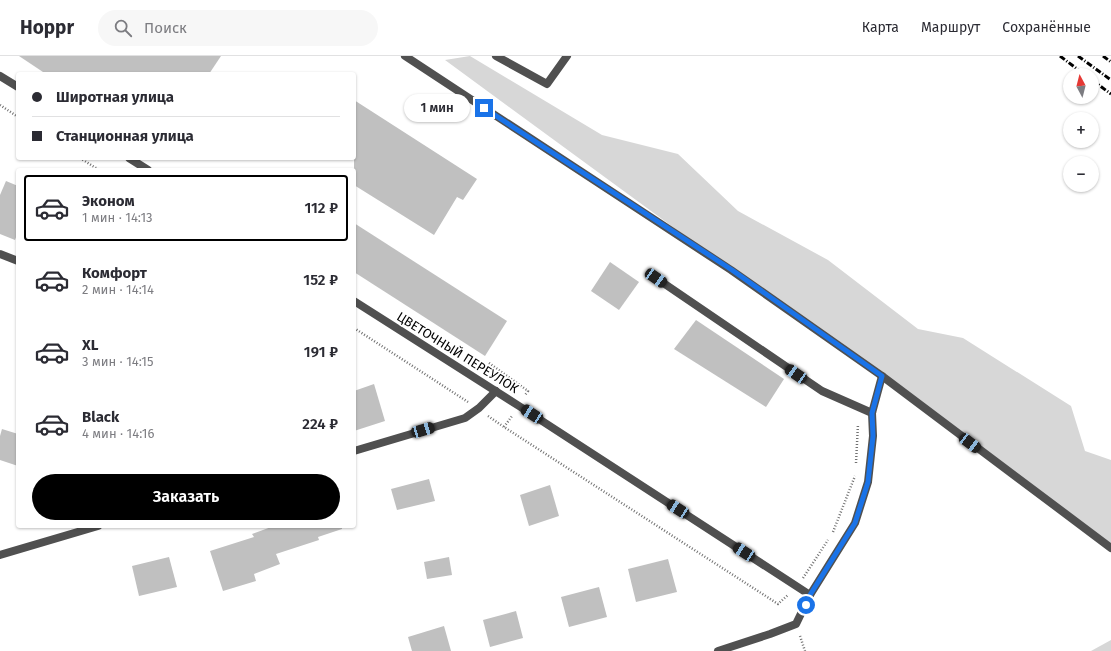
<!DOCTYPE html>
<html lang="ru">
<head>
<meta charset="utf-8">
<style>
  body { margin:0; font-family:"Fira Sans",sans-serif; background:#f7f7f7; color:#2b2b33; height:100vh; display:flex; flex-direction:column; font-size:15px; white-space:nowrap }
  * { box-sizing:border-box; margin:0 }
  p { font-size:13px; color:#7c7c81 }
  .icon { flex:none; width:22px; height:22px; fill:none; stroke:currentColor; stroke-width:2; stroke-linecap:round; stroke-linejoin:round }
  .map { position:relative; flex:1; overflow:hidden }
  .drawer { position:absolute; left:16px; top:112px; width:340px; height:360px; display:flex; flex-direction:column; background:#fff; border-radius:4px; box-shadow:0 1px 3px #0004 }
  .drawer>* { flex:none }
  .guide { position:absolute; left:16px; top:16px; width:340px; height:88px; border-radius:4px; box-shadow:0 1px 3px #0004; display:grid; align-content:center; height:88px; padding:0 16px; background:#fff }
  .needle { width:26px; rotate:353deg }
  .controls { position:absolute; left:1063px; top:12px; display:grid; gap:8px }
  .controls a { display:grid; place-items:center; width:36px; height:36px; border-radius:50%; background:#fff; box-shadow:0 1px 3px #0004; font-size:20px }
  .end { position:absolute; width:18px; height:18px; margin:-9px; border:5px solid #1a73e8; background:#fff; box-shadow:0 0 0 2px #fff }
  .from { border-radius:50% }
  .bubble { position:absolute; height:28px; border-radius:14px; background:#fff; box-shadow:0 1px 3px #0004; font-size:13px; font-weight:600; line-height:28px; text-align:center }
  .car { position:absolute; width:12px; height:24px; margin:-12px -6px; border-radius:5px; box-shadow:0 0 3px 1px #0007; background:linear-gradient(#222 24%,#8ab4d8 0 40%,#222 0 76%,#8ab4d8 0 86%,#222 0) }
  .guide b { display:flex; align-items:center; gap:14px; height:38px; font-size:15px }
  .guide b+b { border-top:1px solid #e1e1e2 }
  .guide i { width:10px; height:10px; background:#2b2b33 }
  ul { padding:7px 0 0; list-style:none }
  li { display:flex; align-items:center; gap:12px; height:66px; margin:0 8px 6px; padding:0 8px; border:2px solid transparent; border-radius:4px }
  li div { flex:1 }
  li b { display:block; font-size:15px }
  li em { font-style:normal; font-weight:600 }
  li.current { border-color:#000 }
  li>.icon { width:36px; height:36px; stroke-width:1.5 }
  .primary-button { display:flex; gap:8px; margin-top:auto; padding:8px 16px }
  .primary-button a { flex:1; height:46px; border-radius:24px; background:#000; color:#fff; font-size:16px; font-weight:600; line-height:46px; text-align:center }
  header { display:flex; align-items:center; gap:24px; box-sizing:border-box; height:56px; padding:0 20px; background:#fff; border-bottom:1px solid #e1e1e2 }
  header strong { font-size:19px }
  nav { display:flex; gap:22px; margin-inline-start:auto; font-size:14px }
  .search { width:280px; height:36px; background:#f7f7f7; display:flex; align-items:center; gap:10px; box-sizing:border-box; padding:0 14px; border-radius:22px; color:#7c7c81; font-size:15px }
  .map>svg:first-child { display:block }
  .green { fill:#d7d7d7 }
  .building { fill:#c0c0c0 }
  .lines { fill:none; stroke-linecap:round; stroke-linejoin:round }
  .path { stroke:#727272; stroke-width:2.5; stroke-dasharray:1 2; stroke-linecap:butt }
  .service { stroke:#505050; stroke-width:8 }
  .minor { stroke:#505050; stroke-width:8 }
  .rail { stroke:#000; stroke-width:3; stroke-dasharray:6 2 1 2; stroke-linecap:butt }
  .route { stroke:#1a73e8; stroke-width:5 }
  .labels { text-anchor:middle; stroke-width:3; stroke-linejoin:round; paint-order:stroke }
  .street-label { font-size:13px; fill:#000; stroke:#fff }
</style>
</head>
<body>
<header>
<strong>Hoppr</strong>
<div class="search"><svg class="icon" aria-label="search" viewBox="0 0 24 24"><circle cx="10" cy="10" r="6"/><path d="M15 15l6 6"/></svg>Поиск</div>
<nav><a>Карта</a><a>Маршрут</a><a>Сохранённые</a></nav>
</header>
<div class="map">
<svg width="1111" height="595" viewBox="0 0 1111 595">
  <rect width="100%" height="100%" fill="#fff"/>
  <!-- green -->
  <g class="green">
    <polygon points="470,0 602,79 678,98 738,155 828,204 918,273 963,282 1071,350 1085,395 1111,404 1111,492 445,4"/>
    <polygon points="1111,584 1111,595 1091,595"/>
  </g>
  <!-- building -->
  <g class="building">
    <polygon points="19,0 221,0 209,18 46,18"/>
    <polygon points="354,44 477,123 463,144 457,141 434,179 354,129"/>
    <polygon points="6,125 18,130 18,176 15,184 0,178 0,139"/>
    <polygon points="354,167 507,265 485,300 354,216"/>
    <polygon points="610,206 639,226 619,254 591,235"/>
    <polygon points="696,264 784,323 766,351 674,293"/>
    <polygon points="374,328 385,365 354,375 354,335"/>
    <polygon points="2,373 18,378 18,410 0,404 0,380"/>
    <polygon points="429,423 435,445 397,454 391,433"/>
    <polygon points="550,429 559,460 529,470 520,439"/>
    <polygon points="274,470 342,470 342,473 318,481 319,484 276,498 280,508 254,518 256,525 223,535 210,495 254,481 252,478"/>
    <polygon points="169,501 177,531 139,540 132,510"/>
    <polygon points="449,501 452,519 427,523 424,506"/>
    <polygon points="668,503 677,536 636,546 628,513"/>
    <polygon points="599,531 607,561 569,571 561,541"/>
    <polygon points="516,555 523,582 490,591 483,564"/>
    <polygon points="444,570 451,595 412,595 408,581"/>
  </g>
  <g class="lines">
    <!-- path -->
    <g class="path">
      <polyline points="0,49 18,61"/>
      <polyline points="80,102 99,114"/>
      <polyline points="354,272 468,346"/>
      <polyline points="489,307 528,335 525,339"/>
      <polyline points="488,360 504,371 778,548 788,539"/>
      <polyline points="504,371 512,360"/>
      <polyline points="856,407 858,368"/>
      <polyline points="833,476 855,420"/>
      <polyline points="803,522 828,484"/>
      <polyline points="800,580 805,595"/>
    </g>
    <!-- service -->
    <g class="service">
      <polyline points="496,0 547,28 567,0"/>
      <polyline points="656,222 822,335 872,357"/>
    </g>
    <!-- minor -->
    <g class="minor">
      <polyline points="405,0 731,214 882,320 1111,492"/>
      <polyline points="0,20 18,31"/>
      <polyline points="129,102 148,114"/>
      <polyline points="0,198 18,205"/>
      <polyline points="354,245 519,350 810,539"/>
      <polyline points="354,395 465,362 479,352 496,335"/>
      <polyline points="0,499 98,470"/>
      <polyline points="718,595 770,578 796,568 810,539 855,467 868,426 873,380 872,357 882,320"/>
    </g>
    <!-- rail -->
    <g class="rail">
      <polyline points="1060,0 1085,19"/>
      <polyline points="1078,0 1111,24"/>
      <polyline points="1103,0 1111,6"/>
      <polyline points="1092,24 1111,38"/>
    </g>
  </g>
  <g class="lines">
    <!-- route -->
    <polyline class="route" points="484,52 732,214 882,320 872,357 873,380 868,426 855,467 810,539 806,549"/>
  </g>
  <g class="labels">
    <!-- street labels -->
    <g class="street-label">
      <text transform="translate(458 296) rotate(32)" y="5">ЦВЕТОЧНЫЙ ПЕРЕУЛОК</text>
    </g>
  </g>
</svg>
<div class="controls">
<a><svg class="needle" viewBox="-14 -14 28 28"><path d="M0-13l5 13h-10z" fill="#e53935"/><path d="M0 13l5-13h-10z" fill="#7c7c81"/></svg></a>
<a>+</a>
<a>−</a>
</div>
<i class="end from" style="left:806px;top:549px"></i>
<i class="end" style="left:484px;top:52px"></i>
<div class="bubble" style="left:404px;top:38px;width:66px">1 мин</div>
<i class="car" style="left:656px;top:222px;rotate:124deg"></i>
<i class="car" style="left:796px;top:318px;rotate:304deg"></i>
<i class="car" style="left:532px;top:358px;rotate:303deg"></i>
<i class="car" style="left:423px;top:374px;rotate:74deg"></i>
<i class="car" style="left:970px;top:387px;rotate:127deg"></i>
<i class="car" style="left:678px;top:453px;rotate:303deg"></i>
<i class="car" style="left:744px;top:496px;rotate:303deg"></i>
<div class="guide">
<b><i class="from"></i>Широтная улица</b>
<b><i></i>Станционная улица</b>
</div>
<section class="drawer">
<ul>
<li class="current"><svg class="icon" aria-label="car" viewBox="0 0 24 24"><path d="M5 17H2v-5l4-1 3-4h7l3 4 3 1v5h-3M9 17h6M6 11h13"/><circle cx="7" cy="17" r="2"/><circle cx="17" cy="17" r="2"/></svg><div><b>Эконом</b><p>1 мин · 14:13</p></div><em>112 ₽</em></li>
<li><svg class="icon" aria-label="car" viewBox="0 0 24 24"><path d="M5 17H2v-5l4-1 3-4h7l3 4 3 1v5h-3M9 17h6M6 11h13"/><circle cx="7" cy="17" r="2"/><circle cx="17" cy="17" r="2"/></svg><div><b>Комфорт</b><p>2 мин · 14:14</p></div><em>152 ₽</em></li>
<li><svg class="icon" aria-label="car" viewBox="0 0 24 24"><path d="M5 17H2v-5l4-1 3-4h7l3 4 3 1v5h-3M9 17h6M6 11h13"/><circle cx="7" cy="17" r="2"/><circle cx="17" cy="17" r="2"/></svg><div><b>XL</b><p>3 мин · 14:15</p></div><em>191 ₽</em></li>
<li><svg class="icon" aria-label="car" viewBox="0 0 24 24"><path d="M5 17H2v-5l4-1 3-4h7l3 4 3 1v5h-3M9 17h6M6 11h13"/><circle cx="7" cy="17" r="2"/><circle cx="17" cy="17" r="2"/></svg><div><b>Black</b><p>4 мин · 14:16</p></div><em>224 ₽</em></li>
</ul>
<div class="primary-button"><a>Заказать</a></div>
</section>
</div>
</body>
</html>
